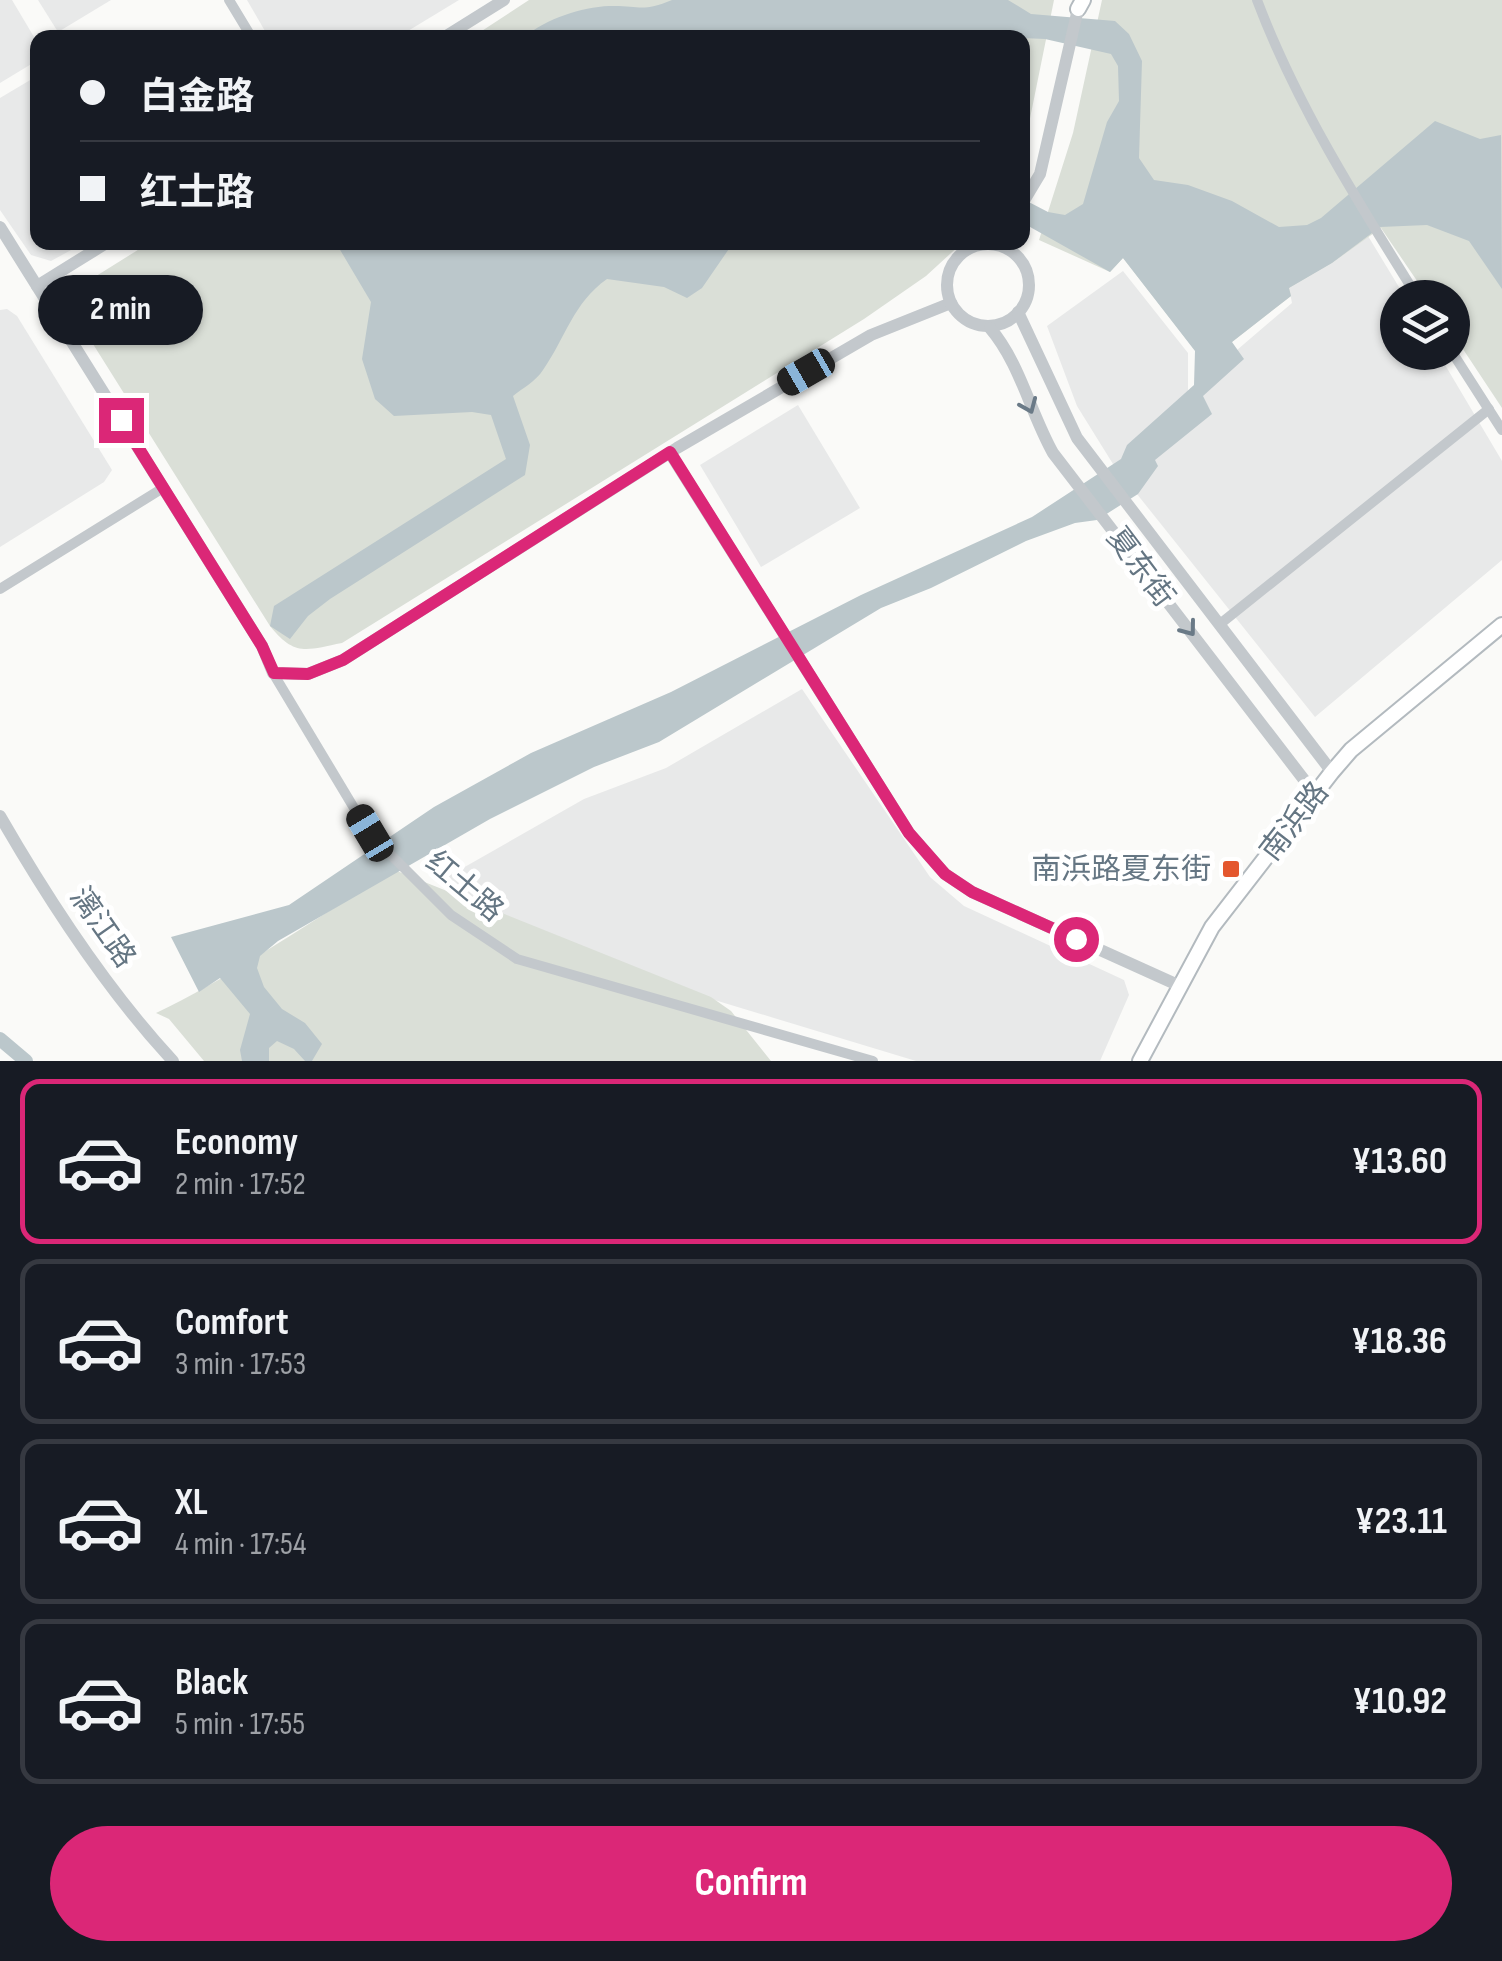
<!DOCTYPE html>
<html lang="en">
<head>
<meta charset="utf-8">
<style>
  body { margin:0; font-family:"Sofia Sans Condensed","Noto Sans SC",sans-serif; background:#242831; color:#f1f3f6; height:100vh; display:flex; flex-direction:column; font-size:38px; white-space:nowrap }
  * { box-sizing:border-box; margin:0 }
  p { font-size:32px; color:#9ea1a6 }
  .icon { flex:none; width:55px; height:55px; fill:none; stroke:currentColor; stroke-width:2; stroke-linecap:round; stroke-linejoin:round }
  .map { position:relative; height:1061px; overflow:hidden }
  .details { display:flex; flex-direction:column; background:#171b24; flex:1 }
  .details>* { flex:none }
  .guide { position:absolute; left:30px; top:30px; width:1000px; height:220px; border-radius:20px; box-shadow:0 2px 8px #0004; display:grid; align-content:center; height:220px; padding:0 50px; background:#171b24 }
  .controls { position:absolute; left:1380px; top:280px; display:grid; gap:20px }
  .controls a { display:grid; place-items:center; width:90px; height:90px; border-radius:50%; background:#171b24; box-shadow:0 2px 8px #0004; font-size:50px }
  .end { position:absolute; width:45px; height:45px; margin:-22px; border:12px solid #db2777; background:#fff; box-shadow:0 0 0 5px #fff }
  .from { border-radius:50% }
  .bubble { position:absolute; height:70px; border-radius:35px; background:#171b24; box-shadow:0 2px 8px #0004; font-size:32px; font-weight:700; line-height:70px; text-align:center }
  .car { position:absolute; width:30px; height:60px; margin:-30px -15px; border-radius:12px; box-shadow:0 0 8px 2px #0007; background:linear-gradient(#222 24%,#8ab4d8 0 40%,#222 0 76%,#8ab4d8 0 86%,#222 0) }
  .guide b { display:flex; align-items:center; gap:35px; height:95px; font-size:38px }
  .guide b+b { border-top:2px solid #363941 }
  .guide i { width:25px; height:25px; background:#f1f3f6 }
  ul { padding:18px 0 0; list-style:none }
  li { display:flex; align-items:center; gap:30px; height:165px; margin:0 20px 15px; padding:0 30px; border:5px solid #363941; border-radius:20px }
  li div { flex:1 }
  li b { display:block; font-size:38px }
  li em { font-style:normal; font-weight:700 }
  li.active { border-color:#db2777 }
  li>.icon { width:90px; height:90px; stroke-width:1.5 }
  .action { display:flex; gap:20px; margin-top:auto; padding:20px 50px }
  .action a { flex:1; height:115px; border-radius:60px; background:#db2777; color:#fff; font-size:40px; font-weight:700; line-height:115px; text-align:center }
  .map>svg:first-child { display:block }
  .built { fill:#e8e9e9 }
  .green { fill:#dadfd7 }
  .water { fill:#bbc7cb }
  .lines { fill:none; stroke-linecap:round; stroke-linejoin:round }
  .canal { stroke:#bbc7cb; stroke-width:14 }
  .secondary-casing { stroke:#b3babf; stroke-width:18 }
  .minor { stroke:#c3c8cc; stroke-width:10 }
  .tertiary { stroke:#c3c8cc; stroke-width:12 }
  .secondary { stroke:#fff; stroke-width:14 }
  .oneway { stroke:#6a7a87 }
  .route { stroke:#db2777; stroke-width:12 }
  .poi-dot { fill:#e4572e; stroke:#fff; stroke-width:4 }
  .labels { text-anchor:middle; stroke-width:10; stroke-linejoin:round; paint-order:stroke }
  .street-label { font-size:30px; fill:#657683; stroke:#fff }
  .poi-label { font-size:30px; fill:#657683; stroke:#fff; text-anchor:end }
</style>
</head>
<body>
<div class="map">
<svg width="1502" height="1061" viewBox="0 0 1502 1061">
  <rect width="100%" height="100%" fill="#fafaf8"/>
  <!-- built -->
  <g class="built">
    <polygon points="0,0 12,0 37,42 38,60 0,83"/>
    <polygon points="38,0 111,0 58,32"/>
    <polygon points="247,0 459,0 398,37 269,38"/>
    <polygon points="37,76 38,242 84,243 51,261 31,255 0,210 0,98"/>
    <polygon points="1368,236 1405,297 1398,298 1398,352 1438,353 1502,461 1502,560 1315,717 1113,464 1077,406 1047,326 1123,271 1188,353 1188,390 1205,418 1202,396 1243,359 1237,350 1292,303 1289,288 1332,263"/>
    <polygon points="7,309 17,316 112,470 104,482 0,547 0,310"/>
    <polygon points="798,405 860,508 761,567 700,465"/>
    <polygon points="802,689 930,877 964,906 1124,980 1129,995 1100,1061 916,1061 632,975 489,922 440,881 584,799 666,768"/>
  </g>
  <!-- green -->
  <g class="green">
    <polygon points="529,0 1054,0 1023,153 1022,38 471,38"/>
    <polygon points="1102,0 1502,0 1502,408 1453,334 1452,298 1428,297 1381,228 1332,263 1289,288 1291,296 1205,363 1123,258 1110,272 1039,240 1073,133"/>
    <path d="M 149,243 L 962,243 L 926,276 L 864,319 L 342,643 C 306,650 295,657 270,626 L 71,309 L 85,283 Z"/>
    <path d="M 397,871 L 711,997 L 731,1011 L 771,1061 L 204,1061 L 169,1019 L 156,1013 C 240,973 315,916 397,871 Z"/>
  </g>
  <!-- water -->
  <g class="water">
    <path d="M 672,0 L 1008,0 L 1031,14 L 1115,21 L 1129,34 L 1142,61 L 1139,158 L 1154,180 L 1188,185 L 1232,201 L 1279,227 L 1307,225 L 1321,218 L 1435,121 L 1480,139 L 1501,135 L 1502,289 L 1469,241 L 1427,225 L 1380,227 L 1332,263 L 1289,288 L 1291,296 L 1232,342 L 1244,359 L 1203,396 L 1212,414 L 1155,460 L 1158,466 L 1138,494 L 1097,520 L 1075,523 L 1026,541 L 931,588 L 881,608 L 659,742 L 594,767 L 490,819 L 278,941 L 260,956 L 257,968 L 264,987 L 282,1009 L 305,1023 L 322,1044 L 312,1061 L 305,1061 L 294,1049 L 277,1041 L 269,1048 L 269,1061 L 242,1061 L 240,1050 L 250,1014 L 220,978 L 199,992 L 171,937 L 289,905 L 434,807 L 531,753 L 671,692 L 861,595 L 1032,517 L 1121,459 L 1127,445 L 1194,385 L 1195,351 L 1123,258 L 1110,272 L 1023,223 L 1023,199 L 1048,212 L 1065,215 L 1083,204 L 1107,122 L 1119,101 L 1118,66 L 1111,54 L 1045,39 L 1022,38 L 525,37 C 545,19 582,7 609,6 C 639,5 641,13 672,0 Z"/>
    <path d="M 336,243 L 733,243 L 702,288 L 687,298 L 664,287 L 607,279 C 573,303 566,337 543,370 C 536,381 523,388 513,396 L 530,445 L 525,475 L 330,599 L 308,616 L 290,639 L 270,626 L 274,606 L 506,459 L 491,415 L 472,412 L 394,416 L 375,399 L 362,359 L 371,302 Z"/>
  </g>
  <g class="lines">
    <!-- canal -->
    <polyline class="canal" points="0,1039 26,1061"/>
    <defs>
      <g id="secondary">
        <polyline points="1078,9 1083,0"/>
        <polyline points="1140,1061 1212,927 1332,772 1351,750 1502,625"/>
      </g>
    </defs>
    <!-- secondary casing -->
    <use href="#secondary" class="secondary-casing"/>
    <!-- minor -->
    <g class="minor">
      <polyline points="229,0 252,38"/>
      <path d="M 1257,0 C 1297,106 1358,202 1418,298"/>
      <polyline points="1452,352 1502,430"/>
      <polyline points="0,589 163,488"/>
      <polyline points="1220,624 1489,409"/>
      <polyline points="273,673 369,833 451,915 517,959 873,1061"/>
    </g>
    <!-- tertiary -->
    <g class="tertiary">
      <polyline points="443,38 504,0"/>
      <polyline points="1022,204 1040,174 1078,9"/>
      <polyline points="0,227 262,646 273,673 308,674 343,660 677,448 871,335 951,303"/>
      <circle cx="988" cy="285" r="41"/>
      <polyline points="37,286 108,242"/>
      <polyline points="1018,312 1077,438 1332,772"/>
      <path d="M 990,328 C 1020,363 1030,412 1053,453 L 1315,794"/>
      <polyline points="670,453 909,833 945,874 972,892 1180,986"/>
      <path d="M 0,816 C 49,901 106,989 173,1061"/>
    </g>
    <!-- secondary -->
    <use href="#secondary" class="secondary"/>
  </g>
  <!-- one-way arrows -->
  <defs><path id="oneway-chevron" d="M-2-3.5L2.5 0L-2 3.5" fill="none" stroke-width="1.6" stroke-linecap="round" stroke-linejoin="round" transform="scale(2.5)"/></defs>
  <g class="oneway">
    <use href="#oneway-chevron" transform="translate(1029 406) rotate(67)"/>
    <use href="#oneway-chevron" transform="translate(1189 629) rotate(53)"/>
  </g>
  <g class="lines">
    <!-- route -->
    <polyline class="route" points="121,420 262,646 274,673 308,674 343,660 670,452 909,833 945,874 972,892 1076,939"/>
  </g>
  <!-- markers -->
  <rect class="poi-dot" x="1221" y="859" width="20" height="20" rx="5"/>
  <g class="labels">
    <!-- street labels -->
    <g class="street-label">
      <text transform="translate(1141 567) rotate(53)" y="10">夏东街</text>
      <text transform="translate(1294 821) rotate(-52)" y="10">南浜路</text>
      <text transform="translate(465 886) rotate(40)" y="10">红士路</text>
      <text transform="translate(103 927) rotate(55)" y="10">漓江路</text>
    </g>
    <!-- poi labels -->
    <g class="poi-label">
      <text x="1211" y="879">南浜路夏东街</text>
    </g>
  </g>
</svg>
<div class="controls">
<a><svg class="icon" aria-label="layers" viewBox="0 0 24 24"><path d="M12 4l9 5-9 5-9-5zM3 14l9 5 9-5"/></svg></a>
</div>
<i class="end from" style="left:1076px;top:939px"></i>
<i class="end" style="left:121px;top:420px"></i>
<div class="bubble" style="left:38px;top:275px;width:165px">2 min</div>
<i class="car" style="left:806px;top:372px;rotate:240deg"></i>
<i class="car" style="left:370px;top:833px;rotate:329deg"></i>
<div class="guide">
<b><i class="from"></i>白金路</b>
<b><i></i>红士路</b>
</div>
</div>
<section class="details">
<ul>
<li class="active"><svg class="icon" aria-label="car" viewBox="0 0 24 24"><path d="M5 17H2v-5l4-1 3-4h7l3 4 3 1v5h-3M9 17h6M6 11h13"/><circle cx="7" cy="17" r="2"/><circle cx="17" cy="17" r="2"/></svg><div><b>Economy</b><p>2 min · 17:52</p></div><em>¥13.60</em></li>
<li><svg class="icon" aria-label="car" viewBox="0 0 24 24"><path d="M5 17H2v-5l4-1 3-4h7l3 4 3 1v5h-3M9 17h6M6 11h13"/><circle cx="7" cy="17" r="2"/><circle cx="17" cy="17" r="2"/></svg><div><b>Comfort</b><p>3 min · 17:53</p></div><em>¥18.36</em></li>
<li><svg class="icon" aria-label="car" viewBox="0 0 24 24"><path d="M5 17H2v-5l4-1 3-4h7l3 4 3 1v5h-3M9 17h6M6 11h13"/><circle cx="7" cy="17" r="2"/><circle cx="17" cy="17" r="2"/></svg><div><b>XL</b><p>4 min · 17:54</p></div><em>¥23.11</em></li>
<li><svg class="icon" aria-label="car" viewBox="0 0 24 24"><path d="M5 17H2v-5l4-1 3-4h7l3 4 3 1v5h-3M9 17h6M6 11h13"/><circle cx="7" cy="17" r="2"/><circle cx="17" cy="17" r="2"/></svg><div><b>Black</b><p>5 min · 17:55</p></div><em>¥10.92</em></li>
</ul>
<div class="action"><a>Confirm</a></div>
</section>
</body>
</html>
